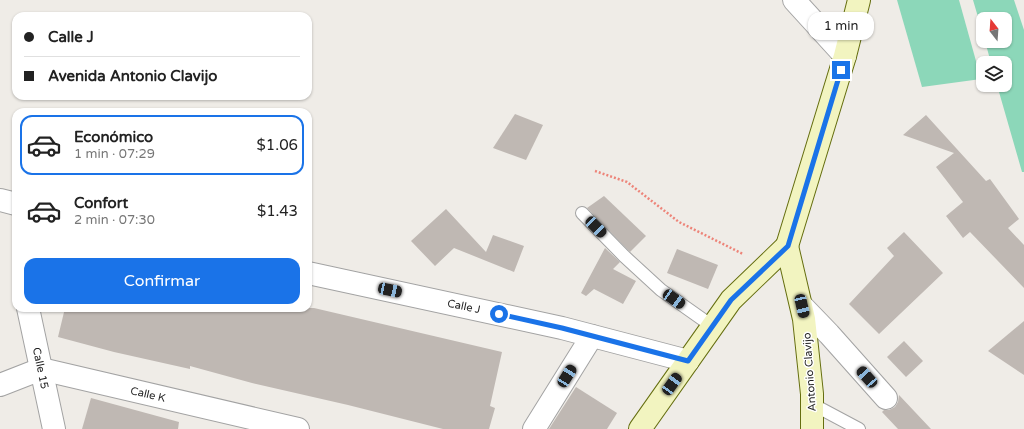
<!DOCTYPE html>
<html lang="es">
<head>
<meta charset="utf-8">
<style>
  body { margin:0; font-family:"Varela Round",sans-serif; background:#f6f6f6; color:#222; height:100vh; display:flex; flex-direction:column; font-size:15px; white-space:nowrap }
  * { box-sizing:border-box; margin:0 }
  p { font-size:13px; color:#767676 }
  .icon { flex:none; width:22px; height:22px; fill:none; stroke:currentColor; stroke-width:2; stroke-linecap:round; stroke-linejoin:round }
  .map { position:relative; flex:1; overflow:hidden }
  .drawer { position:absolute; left:12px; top:108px; width:300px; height:204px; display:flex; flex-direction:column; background:#fff; border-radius:12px; box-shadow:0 1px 3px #0004 }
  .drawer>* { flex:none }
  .top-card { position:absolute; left:12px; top:12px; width:300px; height:88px; border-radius:12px; box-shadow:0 1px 3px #0004; display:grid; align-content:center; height:88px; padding:0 12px; background:#fff }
  .needle { width:26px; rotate:343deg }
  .buttons { position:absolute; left:976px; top:12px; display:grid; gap:8px }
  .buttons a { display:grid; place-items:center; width:36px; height:36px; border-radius:8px; background:#fff; box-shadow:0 1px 3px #0004; font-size:20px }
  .end { position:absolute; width:18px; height:18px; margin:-9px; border:5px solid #1a73e8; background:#fff; box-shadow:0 0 0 2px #fff }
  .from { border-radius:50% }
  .bubble { position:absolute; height:28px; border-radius:12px; background:#fff; box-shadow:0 1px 3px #0004; font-size:13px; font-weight:600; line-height:28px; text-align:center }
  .car { position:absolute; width:12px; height:24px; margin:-12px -6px; border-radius:5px; box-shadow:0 0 3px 1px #0007; background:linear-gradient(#222 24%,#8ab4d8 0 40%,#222 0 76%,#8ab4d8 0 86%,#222 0) }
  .top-card b { display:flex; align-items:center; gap:14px; height:38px; font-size:15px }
  .top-card b+b { border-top:1px solid #e0e0e0 }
  .top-card i { width:10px; height:10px; background:#222 }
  ul { padding:7px 0 0; list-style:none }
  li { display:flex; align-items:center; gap:12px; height:60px; margin:0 8px 6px; padding:0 4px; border:2px solid transparent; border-radius:12px }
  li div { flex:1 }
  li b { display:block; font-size:15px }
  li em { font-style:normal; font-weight:600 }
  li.selected { border-color:#1a73e8 }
  li>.icon { width:36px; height:36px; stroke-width:1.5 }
  .cta { display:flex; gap:8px; margin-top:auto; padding:8px 12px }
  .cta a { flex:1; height:46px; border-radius:12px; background:#1a73e8; color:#fff; font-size:16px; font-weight:600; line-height:46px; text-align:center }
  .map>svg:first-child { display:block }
  .pitch { fill:#8cd7b9 }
  .building { fill:#bfb8b3 }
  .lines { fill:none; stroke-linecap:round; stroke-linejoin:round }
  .lane-casing { stroke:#a3a3a3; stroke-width:14 }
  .street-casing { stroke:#a3a3a3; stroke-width:24 }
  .secondary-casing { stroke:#656e0f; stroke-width:24 }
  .path { stroke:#ed8479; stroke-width:2.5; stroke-dasharray:2 2; stroke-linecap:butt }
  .lane { stroke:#fff; stroke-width:12 }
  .street { stroke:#fff; stroke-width:22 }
  .secondary { stroke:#f2f4c0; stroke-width:22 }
  .route { stroke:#1a73e8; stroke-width:5 }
  .labels { text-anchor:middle; stroke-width:3; stroke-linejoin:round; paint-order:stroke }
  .street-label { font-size:11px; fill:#1f1f1f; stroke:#fff }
</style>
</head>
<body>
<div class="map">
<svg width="1024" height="429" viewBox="0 0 1024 429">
  <rect width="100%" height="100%" fill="#efece7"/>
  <!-- pitch -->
  <g class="pitch">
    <polygon points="897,0 959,0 981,79 922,87"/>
    <polygon points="973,0 1014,0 1024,30 1024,172 1022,172 997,85 1005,85 1005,63 991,63 985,41 1005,41 1005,19 983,19 983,34"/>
  </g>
  <!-- building -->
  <g class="building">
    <polygon points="515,114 543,125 526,160 493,148"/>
    <polygon points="926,115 986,181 990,179 1019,219 1008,228 1024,245 1024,288 970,232 963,238 946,216 963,202 936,167 954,153 903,135"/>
    <polygon points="604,196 646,236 630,252 587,208"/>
    <polygon points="446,209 486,252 493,235 524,246 514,272 454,248 435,266 411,241"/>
    <polygon points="904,232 943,273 879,334 849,304 894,256 887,248"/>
    <polygon points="605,248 620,262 613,269 636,281 623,304 594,289 586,296 581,293"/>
    <polygon points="677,249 718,265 708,289 667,273"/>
    <polygon points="65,308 314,308 502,352 490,406 495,408 489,429 443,429 348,405 252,383 190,366 190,369 114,352 58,337"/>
    <polygon points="1024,321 1024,375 988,351"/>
    <polygon points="904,341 923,361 906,377 887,357"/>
    <polygon points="576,387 617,413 607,429 549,429"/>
    <polygon points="899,395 931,429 898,429 882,412 884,410 889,410 895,407 898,402"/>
    <polygon points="91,398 179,422 178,429 82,429"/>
  </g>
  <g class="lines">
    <defs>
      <g id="lane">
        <polyline points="582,213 624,256 661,290 712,326"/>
        <polyline points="812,404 859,429"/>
      </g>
      <g id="street">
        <polyline points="794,0 845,56"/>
        <polyline points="0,200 16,204"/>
        <polyline points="308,273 562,328 688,361"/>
        <polyline points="802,306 829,334 886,398"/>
        <polyline points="28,308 54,429"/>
        <polyline points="0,385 41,369 298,429"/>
        <polyline points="534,429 592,336"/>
      </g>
      <g id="secondary">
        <polyline points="787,246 845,56 859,0"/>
        <polyline points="787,246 804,319 812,394 812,429"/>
        <polyline points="640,429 731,300 787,246"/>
      </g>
    </defs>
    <!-- lane casing -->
    <use href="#lane" class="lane-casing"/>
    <!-- street casing -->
    <use href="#street" class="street-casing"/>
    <!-- secondary casing -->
    <use href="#secondary" class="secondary-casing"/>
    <!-- path -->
    <polyline class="path" points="595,171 627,182 679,222 743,254"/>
    <!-- lane -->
    <use href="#lane" class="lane"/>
    <!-- street -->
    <use href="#street" class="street"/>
    <!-- secondary -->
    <use href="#secondary" class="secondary"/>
  </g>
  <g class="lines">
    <!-- route -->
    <polyline class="route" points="499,314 562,328 688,361 731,300 788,246 841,70"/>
  </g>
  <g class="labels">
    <!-- street labels -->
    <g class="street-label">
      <text transform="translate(464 306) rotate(12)" y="4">Calle J</text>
      <text transform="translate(41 368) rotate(78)" y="4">Calle 15</text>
      <text transform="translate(809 372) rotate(-94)" y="4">Antonio Clavijo</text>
      <text transform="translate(148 394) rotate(13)" y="4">Calle K</text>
    </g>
  </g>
</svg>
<div class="buttons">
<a><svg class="needle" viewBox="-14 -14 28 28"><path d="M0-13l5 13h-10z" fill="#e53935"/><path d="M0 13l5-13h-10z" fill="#767676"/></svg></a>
<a><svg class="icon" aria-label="layers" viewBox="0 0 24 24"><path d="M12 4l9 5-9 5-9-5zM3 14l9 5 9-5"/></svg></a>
</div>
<i class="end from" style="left:499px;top:314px"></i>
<i class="end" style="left:841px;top:70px"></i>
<div class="bubble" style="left:808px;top:12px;width:66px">1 min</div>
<i class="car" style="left:596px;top:227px;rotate:135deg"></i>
<i class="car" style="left:390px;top:290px;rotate:102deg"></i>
<i class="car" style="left:674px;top:299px;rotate:125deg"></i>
<i class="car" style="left:802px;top:306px;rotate:167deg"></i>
<i class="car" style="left:567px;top:376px;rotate:32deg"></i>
<i class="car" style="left:867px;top:377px;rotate:318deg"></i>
<i class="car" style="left:672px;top:384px;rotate:36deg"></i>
<div class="top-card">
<b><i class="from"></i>Calle J</b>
<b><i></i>Avenida Antonio Clavijo</b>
</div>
<section class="drawer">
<ul>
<li class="selected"><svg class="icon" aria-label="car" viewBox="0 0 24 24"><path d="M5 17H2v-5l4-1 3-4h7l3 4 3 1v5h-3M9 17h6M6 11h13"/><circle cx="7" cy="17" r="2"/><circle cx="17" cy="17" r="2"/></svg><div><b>Económico</b><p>1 min · 07:29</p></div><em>$1.06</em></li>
<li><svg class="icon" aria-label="car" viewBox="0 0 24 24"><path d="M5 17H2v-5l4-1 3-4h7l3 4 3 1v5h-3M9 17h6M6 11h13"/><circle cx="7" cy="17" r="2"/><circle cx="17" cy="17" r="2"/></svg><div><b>Confort</b><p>2 min · 07:30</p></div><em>$1.43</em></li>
</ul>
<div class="cta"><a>Confirmar</a></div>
</section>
</div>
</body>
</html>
